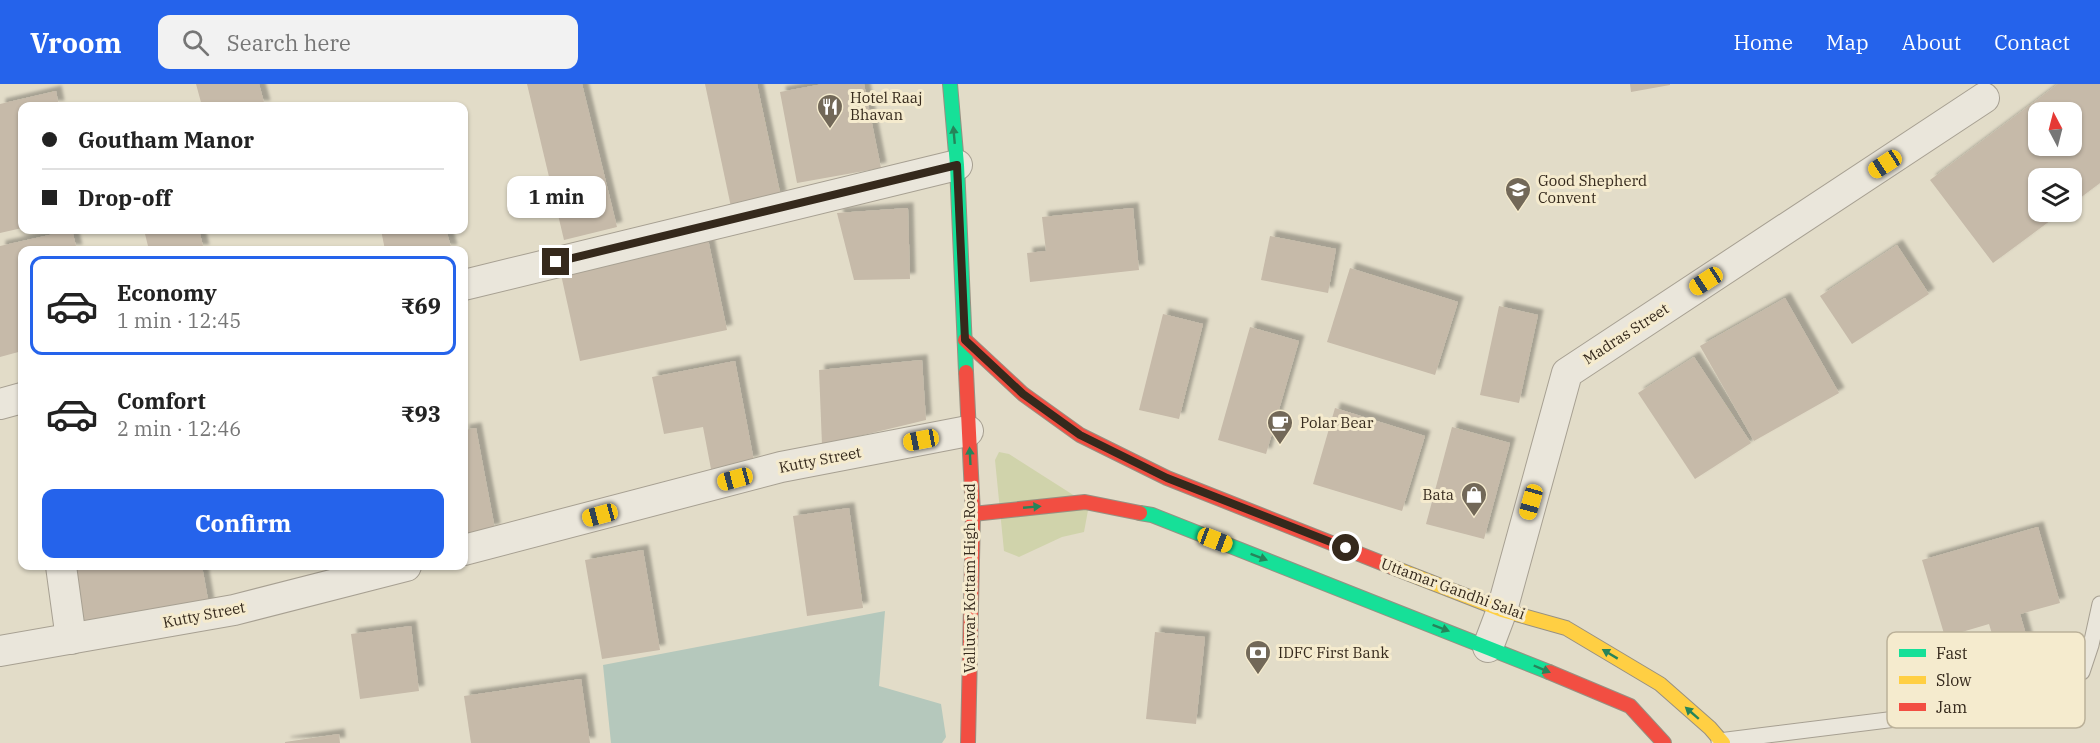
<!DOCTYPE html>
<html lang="en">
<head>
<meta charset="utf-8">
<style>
  body { margin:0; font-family:"IBM Plex Serif",serif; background:#f2f2f2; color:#222; height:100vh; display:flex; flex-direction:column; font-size:22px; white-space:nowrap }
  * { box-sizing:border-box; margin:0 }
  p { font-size:20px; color:#767676 }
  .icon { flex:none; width:33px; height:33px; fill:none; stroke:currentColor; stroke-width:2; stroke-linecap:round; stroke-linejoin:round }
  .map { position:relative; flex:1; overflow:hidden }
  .panel { position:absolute; left:18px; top:162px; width:450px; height:324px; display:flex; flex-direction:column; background:#fff; border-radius:12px; box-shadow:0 2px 4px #0004 }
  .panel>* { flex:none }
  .hud { position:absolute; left:18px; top:18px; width:450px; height:132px; border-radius:12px; box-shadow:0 2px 4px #0004; display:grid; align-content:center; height:132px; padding:0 24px; background:#fff }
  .needle { width:39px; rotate:353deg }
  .controls { position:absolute; left:2028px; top:18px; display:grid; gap:12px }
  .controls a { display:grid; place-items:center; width:54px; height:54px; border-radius:12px; background:#fff; box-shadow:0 2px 4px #0004; font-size:30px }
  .end { position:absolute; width:27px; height:27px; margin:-14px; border:8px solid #35291c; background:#fff; box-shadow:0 0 0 3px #fff }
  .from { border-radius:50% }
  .bubble { position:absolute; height:42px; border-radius:12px; background:#fff; box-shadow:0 2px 4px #0004; font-size:20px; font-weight:700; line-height:42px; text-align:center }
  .car { position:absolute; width:18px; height:36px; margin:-18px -9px; border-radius:8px; box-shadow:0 0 4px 2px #0007; background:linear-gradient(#f5c518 24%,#345 0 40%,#f5c518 0 76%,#345 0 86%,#f5c518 0) }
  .hud b { display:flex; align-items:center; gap:21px; height:57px; font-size:22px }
  .hud b+b { border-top:2px solid #e0e0e0 }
  .hud i { width:15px; height:15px; background:#222 }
  ul { padding:10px 0 0; list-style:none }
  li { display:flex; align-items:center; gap:18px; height:99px; margin:0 12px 9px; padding:0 12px; border:3px solid transparent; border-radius:12px }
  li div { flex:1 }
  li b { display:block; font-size:22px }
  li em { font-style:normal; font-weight:700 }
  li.on { border-color:#2563eb }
  li>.icon { width:54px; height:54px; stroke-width:1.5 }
  .cta { display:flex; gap:12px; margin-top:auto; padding:12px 24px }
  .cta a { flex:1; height:69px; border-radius:12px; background:#2563eb; color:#fff; font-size:24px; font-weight:700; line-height:69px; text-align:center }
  header { display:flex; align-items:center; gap:36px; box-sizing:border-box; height:84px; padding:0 30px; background:#2563eb; color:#fff }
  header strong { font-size:28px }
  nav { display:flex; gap:33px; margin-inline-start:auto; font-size:21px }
  .search { width:420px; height:54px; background:#f2f2f2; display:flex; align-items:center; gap:15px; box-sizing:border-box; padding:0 21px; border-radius:12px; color:#767676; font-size:22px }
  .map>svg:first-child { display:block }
  .green { fill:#d0d3ab }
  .water { fill:#b5c8bc }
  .building { fill:#c6baa9; fill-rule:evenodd; filter:url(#shadow) }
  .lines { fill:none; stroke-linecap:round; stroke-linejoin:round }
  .lane-casing { stroke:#a7a092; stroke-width:17 }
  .street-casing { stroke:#a7a092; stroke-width:32 }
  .fast-casing { stroke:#979082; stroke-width:16 }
  .slow-casing { stroke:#979082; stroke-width:16 }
  .jam-casing { stroke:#979082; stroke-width:16 }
  .lane { stroke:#eae6db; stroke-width:15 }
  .street { stroke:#eae6db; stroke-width:30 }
  .fast { stroke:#16e098; stroke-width:14 }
  .slow { stroke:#ffcf43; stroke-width:14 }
  .jam { stroke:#f24e42; stroke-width:14 }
  .oneway { fill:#26845a }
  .route { stroke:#35291c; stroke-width:8 }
  .labels { text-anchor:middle; stroke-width:6; stroke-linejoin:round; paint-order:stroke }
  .poi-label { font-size:15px; fill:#35291c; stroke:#f5ebce; text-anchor:start }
  .street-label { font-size:15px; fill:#35291c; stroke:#f5ebce }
  .key { fill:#f5ebce; stroke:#bbb199; stroke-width:1.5 }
  .key-label { font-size:16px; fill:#35291c }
</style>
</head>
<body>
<header>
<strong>Vroom</strong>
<div class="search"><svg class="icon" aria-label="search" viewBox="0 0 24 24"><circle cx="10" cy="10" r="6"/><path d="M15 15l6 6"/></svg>Search here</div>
<nav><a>Home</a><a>Map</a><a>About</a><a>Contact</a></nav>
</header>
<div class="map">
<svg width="2100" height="659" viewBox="0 0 2100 659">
  <defs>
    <filter id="shadow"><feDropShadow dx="5.5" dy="-5.5" stdDeviation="1.5" flood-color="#0004"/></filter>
  </defs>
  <rect width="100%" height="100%" fill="#e2dcc8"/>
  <!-- green -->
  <polygon class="green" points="999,368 1009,370 1089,421 1084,448 1062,453 1019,473 1004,467 995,376"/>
  <!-- water -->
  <polygon class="water" points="885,527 879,602 941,620 946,653 942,659 611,659 603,581"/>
  <!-- building -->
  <g class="building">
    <polygon points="196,0 259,0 265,22 202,22"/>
    <polygon points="527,0 582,0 617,143 564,156"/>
    <polygon points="705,0 757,0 781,113 731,123"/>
    <polygon points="823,0 864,0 881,84 797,99 780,8"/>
    <polygon points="1630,0 1670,0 1670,1 1631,8"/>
    <path d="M 2058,0 L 2100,0 L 2100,99 L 2072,120 L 2072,94 L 2038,94 L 2038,128 L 2062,128 L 1993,179 L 1930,96 ZM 2038,28 L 2072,28 L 2072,62 L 2038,62 Z"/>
    <polygon points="56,7 59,22 22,22 22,144 0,149 0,20"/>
    <polygon points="908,124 910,195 854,196 837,129"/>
    <polygon points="1133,124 1139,186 1030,198 1027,169 1046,167 1042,133"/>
    <polygon points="72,146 77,166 22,166 22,267 0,273 0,162"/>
    <polygon points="144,146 199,146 204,166 149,166"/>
    <polygon points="381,146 446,146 452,166 385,166"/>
    <polygon points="1270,152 1336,165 1328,209 1261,196"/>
    <polygon points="708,155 727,246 580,277 560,186"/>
    <polygon points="1897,161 1929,210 1852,260 1820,212"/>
    <polygon points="1350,184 1458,218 1435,291 1327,258"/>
    <polygon points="1785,214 1839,309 1754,357 1700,262"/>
    <polygon points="1499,222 1538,231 1519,319 1480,311"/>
    <polygon points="1163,230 1203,240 1179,335 1139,326"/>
    <polygon points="1250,243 1299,257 1266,370 1218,356"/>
    <polygon points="1694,273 1751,359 1695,395 1638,309"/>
    <polygon points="922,276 926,336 822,361 819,286"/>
    <polygon points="735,277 754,377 711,385 703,343 664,350 652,293"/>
    <polygon points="1335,324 1425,352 1402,427 1313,400"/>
    <polygon points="1452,343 1510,359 1484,455 1426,440"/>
    <polygon points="476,344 495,445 464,451 464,346"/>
    <polygon points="849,424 863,524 807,532 793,432"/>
    <polygon points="2038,443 2060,519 2020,530 2029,561 1998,570 1989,540 1945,553 1922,476"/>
    <polygon points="643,466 660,566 602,575 585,476"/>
    <polygon points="70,482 202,482 209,521 79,542"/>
    <polygon points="411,542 419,607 360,615 351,550"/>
    <polygon points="1155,548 1205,553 1196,640 1146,635"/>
    <polygon points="581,595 590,659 471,659 464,612"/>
    <polygon points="339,650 340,659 285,659 285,658"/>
  </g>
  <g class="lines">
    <defs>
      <polyline id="lane" points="1719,657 1928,631 2004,614 2082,588 2091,561 2100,520"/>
      <g id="street">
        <polyline points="464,201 957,81"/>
        <polyline points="0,320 22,314"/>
        <polyline points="464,466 781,383 968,347"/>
        <polyline points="61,482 71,555"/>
        <polyline points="1488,563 1502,526 1567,289 1984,14"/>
        <polyline points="0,567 234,526 406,482"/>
      </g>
      <g id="fast">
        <polyline points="950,0 957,81 966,288"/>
        <polyline points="1140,429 1152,431 1549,588"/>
      </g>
      <polyline id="slow" points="1392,483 1502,526 1566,544 1660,600 1710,644 1723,659"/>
      <g id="jam">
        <polyline points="965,256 1023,310 1080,351 1167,394 1392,483"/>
        <polyline points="966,288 973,430 1085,418 1140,429"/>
        <polyline points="1549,588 1630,622 1664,659"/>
        <polyline points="968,659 973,430"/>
      </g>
    </defs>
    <!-- lane casing -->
    <use href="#lane" class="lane-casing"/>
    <!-- street casing -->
    <use href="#street" class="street-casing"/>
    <!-- fast casing -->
    <use href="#fast" class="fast-casing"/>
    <!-- slow casing -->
    <use href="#slow" class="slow-casing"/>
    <!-- jam casing -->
    <use href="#jam" class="jam-casing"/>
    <!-- lane -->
    <use href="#lane" class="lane"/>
    <!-- street -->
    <use href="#street" class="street"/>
    <!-- fast -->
    <use href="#fast" class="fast"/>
    <!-- slow -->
    <use href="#slow" class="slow"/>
    <!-- jam -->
    <use href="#jam" class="jam"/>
  </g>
  <!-- one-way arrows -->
  <defs><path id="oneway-solid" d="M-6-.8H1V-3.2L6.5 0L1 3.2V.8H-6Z" transform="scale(1.5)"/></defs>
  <g class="oneway">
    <use href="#oneway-solid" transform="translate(954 51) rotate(-95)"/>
    <use href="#oneway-solid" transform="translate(970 372) rotate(-93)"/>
    <use href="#oneway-solid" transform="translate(1032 423) rotate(-5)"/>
    <use href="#oneway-solid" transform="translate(1259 473) rotate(21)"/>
    <use href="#oneway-solid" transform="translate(1441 544) rotate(21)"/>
    <use href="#oneway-solid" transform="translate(1610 570) rotate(-149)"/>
    <use href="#oneway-solid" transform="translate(1542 585) rotate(23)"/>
    <use href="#oneway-solid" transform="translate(1692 629) rotate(-139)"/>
  </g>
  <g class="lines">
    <!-- route -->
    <polyline class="route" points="556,178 957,81 965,256 1023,310 1080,351 1167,394 1346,464"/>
  </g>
  <!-- icons -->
  <defs>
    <symbol id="restaurant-pin" viewBox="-11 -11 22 30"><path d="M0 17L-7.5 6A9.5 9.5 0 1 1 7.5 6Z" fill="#726858" stroke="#f5ebce"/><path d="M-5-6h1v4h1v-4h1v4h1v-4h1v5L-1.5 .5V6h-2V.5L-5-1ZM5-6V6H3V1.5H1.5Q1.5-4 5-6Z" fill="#fff"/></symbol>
    <symbol id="school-pin" viewBox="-11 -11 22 30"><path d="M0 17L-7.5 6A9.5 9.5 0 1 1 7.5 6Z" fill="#726858" stroke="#f5ebce"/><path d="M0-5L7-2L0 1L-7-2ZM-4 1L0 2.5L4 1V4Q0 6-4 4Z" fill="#fff"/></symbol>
    <symbol id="cafe-pin" viewBox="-11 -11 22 30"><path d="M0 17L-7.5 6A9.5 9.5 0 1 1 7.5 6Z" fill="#726858" stroke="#f5ebce"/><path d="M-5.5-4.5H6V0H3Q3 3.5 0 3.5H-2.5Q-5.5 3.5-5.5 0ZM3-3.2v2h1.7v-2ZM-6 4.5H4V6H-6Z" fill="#fff"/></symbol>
    <symbol id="shop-pin" viewBox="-11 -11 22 30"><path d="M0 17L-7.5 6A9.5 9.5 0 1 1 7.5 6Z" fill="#726858" stroke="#f5ebce"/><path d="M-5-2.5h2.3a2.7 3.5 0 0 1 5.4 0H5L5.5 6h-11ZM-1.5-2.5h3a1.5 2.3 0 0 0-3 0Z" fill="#fff"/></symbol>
    <symbol id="bank-pin" viewBox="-11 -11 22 30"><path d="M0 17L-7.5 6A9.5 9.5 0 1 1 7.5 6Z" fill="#726858" stroke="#f5ebce"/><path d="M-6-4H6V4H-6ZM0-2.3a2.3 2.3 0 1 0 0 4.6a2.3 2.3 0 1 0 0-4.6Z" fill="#fff"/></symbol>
  </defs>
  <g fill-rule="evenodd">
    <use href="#restaurant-pin" x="815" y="8" width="30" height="40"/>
    <use href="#school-pin" x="1503" y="91" width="30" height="40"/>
    <use href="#cafe-pin" x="1265" y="324" width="30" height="40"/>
    <use href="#shop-pin" x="1459" y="396" width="30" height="40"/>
    <use href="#bank-pin" x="1243" y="554" width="30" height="40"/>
  </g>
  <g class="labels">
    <!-- poi labels -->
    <g class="poi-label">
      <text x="850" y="19">Hotel Raaj<tspan x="850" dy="17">Bhavan</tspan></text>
      <text x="1538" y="102">Good Shepherd<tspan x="1538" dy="17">Convent</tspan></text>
      <text x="1300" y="344">Polar Bear</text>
      <text x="1454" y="416" text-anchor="end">Bata</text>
      <text x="1278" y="574">IDFC First Bank</text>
    </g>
    <!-- street labels -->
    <g class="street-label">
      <text transform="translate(1626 250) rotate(-33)" y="5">Madras Street</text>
      <text transform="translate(820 376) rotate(-11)" y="5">Kutty Street</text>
      <text transform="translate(970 494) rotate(-90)" y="5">Valluvar Kottam High Road</text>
      <text transform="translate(1453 505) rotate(20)" y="5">Uttamar Gandhi Salai</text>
      <text transform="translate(204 531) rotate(-11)" y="5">Kutty Street</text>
    </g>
  </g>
  <!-- legend -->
  <rect x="1887" y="548" width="198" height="96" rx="9" class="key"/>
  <rect x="1899" y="565" width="27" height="8" fill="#16e098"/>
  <rect x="1899" y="592" width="27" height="8" fill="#ffcf43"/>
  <rect x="1899" y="619" width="27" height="8" fill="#f24e42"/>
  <g class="key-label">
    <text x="1936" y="575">Fast</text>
    <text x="1936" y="602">Slow</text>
    <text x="1936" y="629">Jam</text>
  </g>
</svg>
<div class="controls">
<a><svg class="needle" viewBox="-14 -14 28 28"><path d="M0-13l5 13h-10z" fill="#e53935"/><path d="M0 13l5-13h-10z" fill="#767676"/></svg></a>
<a><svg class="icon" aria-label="layers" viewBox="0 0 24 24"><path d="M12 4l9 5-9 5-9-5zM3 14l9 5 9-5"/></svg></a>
</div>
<i class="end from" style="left:1346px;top:464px"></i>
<i class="end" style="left:556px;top:178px"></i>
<div class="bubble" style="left:507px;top:92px;width:99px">1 min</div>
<i class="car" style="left:1885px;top:80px;rotate:237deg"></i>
<i class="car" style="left:1706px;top:197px;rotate:237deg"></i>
<i class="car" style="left:921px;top:356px;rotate:259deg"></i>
<i class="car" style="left:735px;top:395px;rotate:255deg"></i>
<i class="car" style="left:1531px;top:418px;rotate:196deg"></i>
<i class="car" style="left:600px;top:431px;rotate:255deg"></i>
<i class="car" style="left:1215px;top:456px;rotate:111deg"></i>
<div class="hud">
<b><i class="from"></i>Goutham Manor</b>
<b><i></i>Drop-off</b>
</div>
<section class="panel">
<ul>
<li class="on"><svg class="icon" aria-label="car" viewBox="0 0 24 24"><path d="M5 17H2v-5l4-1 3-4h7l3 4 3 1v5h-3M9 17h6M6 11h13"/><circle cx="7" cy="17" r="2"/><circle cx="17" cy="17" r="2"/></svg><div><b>Economy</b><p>1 min · 12:45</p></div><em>₹69</em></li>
<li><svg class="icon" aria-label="car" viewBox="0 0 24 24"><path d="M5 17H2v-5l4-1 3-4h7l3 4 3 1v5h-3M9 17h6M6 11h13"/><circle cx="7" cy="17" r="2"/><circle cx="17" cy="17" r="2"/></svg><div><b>Comfort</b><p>2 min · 12:46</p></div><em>₹93</em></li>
</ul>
<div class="cta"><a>Confirm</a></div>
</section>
</div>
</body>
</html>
